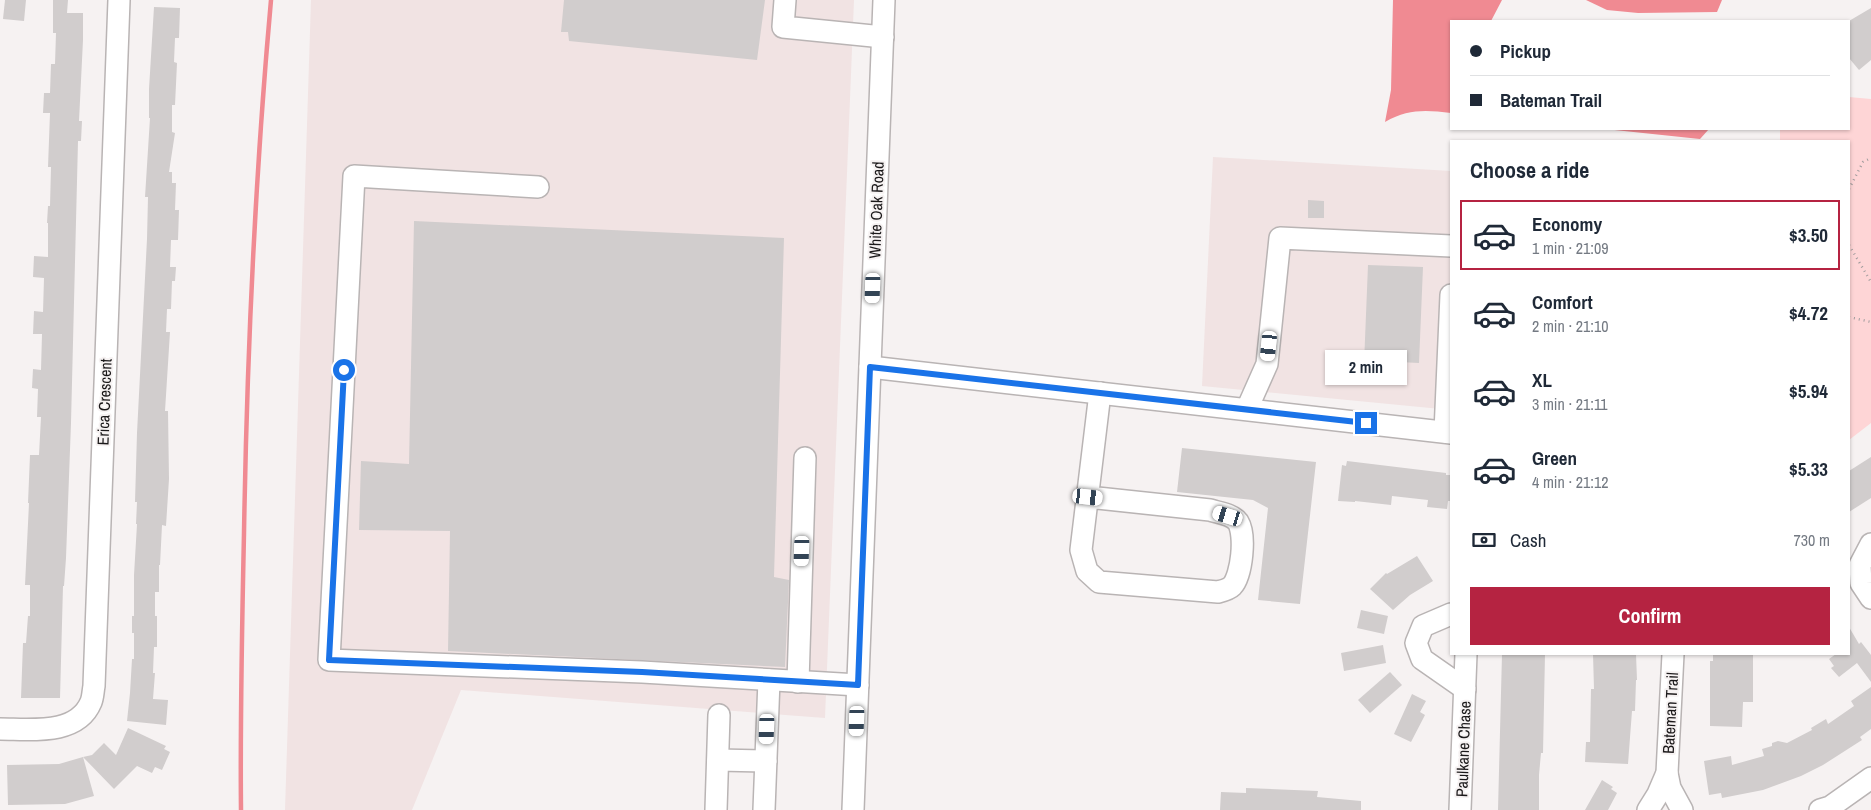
<!DOCTYPE html>
<html lang="en">
<head>
<meta charset="utf-8">
<style>
  body { margin:0; font-family:"Archivo Narrow",sans-serif; background:#f2f2f3; color:#1f2937; height:100vh; display:flex; flex-direction:column; font-size:19px; white-space:nowrap }
  * { box-sizing:border-box; margin:0 }
  p { font-size:16px; color:#747a83 }
  .icon { flex:none; width:28px; height:28px; fill:none; stroke:currentColor; stroke-width:2; stroke-linecap:round; stroke-linejoin:round }
  .map { position:relative; flex:1; overflow:hidden }
  .sheet { position:absolute; left:1450px; top:140px; width:400px; height:515px; display:flex; flex-direction:column; background:#fff; border-radius:0px; box-shadow:0 1px 4px #0004 }
  .sheet>* { flex:none }
  .banner { position:absolute; left:1450px; top:20px; width:400px; height:110px; border-radius:0px; box-shadow:0 1px 4px #0004; display:grid; align-content:center; height:110px; padding:0 20px; background:#fff }
  .end { position:absolute; width:22px; height:22px; margin:-11px; border:6px solid #1a73e8; background:#fff; box-shadow:0 0 0 2px #fff }
  .from { border-radius:50% }
  .bubble { position:absolute; height:35px; border-radius:0px; background:#fff; box-shadow:0 1px 4px #0004; font-size:16px; font-weight:800; line-height:35px; text-align:center }
  .car { position:absolute; width:15px; height:30px; margin:-15px -8px; border-radius:6px; box-shadow:0 0 4px 1px #0007; background:linear-gradient(#fff 24%,#345 0 40%,#fff 0 76%,#345 0 86%,#fff 0) }
  .banner b { display:flex; align-items:center; gap:18px; height:48px; font-size:19px }
  .banner b+b { border-top:1px solid #e0e1e3 }
  .banner i { width:12px; height:12px; background:#1f2937 }
  ul { padding:0; list-style:none }
  li { display:flex; align-items:center; gap:15px; height:70px; margin:0 10px 8px; padding:0 10px; border:2px solid transparent; border-radius:0px }
  li div { flex:1 }
  li b { display:block; font-size:19px }
  li em { font-style:normal; font-weight:800 }
  li.selected { border-color:#b52341 }
  li>.icon { width:45px; height:45px; stroke-width:1.5 }
  h2 { padding:0 20px; font-size:22px; line-height:60px }
  .pay { display:flex; align-items:center; gap:12px; height:55px; padding:0 20px; font-size:19px }
  .pay p { margin-inline-start:auto }
  .action { display:flex; gap:10px; margin-top:auto; padding:10px 20px }
  .action a { flex:1; height:58px; border-radius:0px; background:#b52341; color:#fff; font-size:20px; font-weight:800; line-height:58px; text-align:center }
  .map>svg:first-child { display:block }
  .built { fill:#f1e3e3 }
  .green { fill:#fed5d6 }
  .water { fill:#f08a92 }
  .lines { fill:none; stroke-linecap:round; stroke-linejoin:round }
  .stream { stroke:#f08a92; stroke-width:4.5 }
  .building { fill:#d1cdcd }
  .minor-casing { stroke:#b9b4b4; stroke-width:24 }
  .path { stroke:#a09c9d; stroke-width:2.5; stroke-dasharray:1 4; stroke-linecap:butt }
  .minor { stroke:#fff; stroke-width:21 }
  .route { stroke:#1a73e8; stroke-width:6 }
  .labels { text-anchor:middle; stroke-width:4; stroke-linejoin:round; paint-order:stroke }
  .street-label { font-size:16px; fill:#1b191a; stroke:#f6f2f2 }
</style>
</head>
<body>
<div class="map">
<svg width="1871" height="810" viewBox="0 0 1871 810">
  <rect width="100%" height="100%" fill="#f6f2f2"/>
  <!-- built -->
  <g class="built">
    <polygon points="311,0 854,0 825,718 461,690 412,810 285,810"/>
    <polygon points="1213,157 1451,171 1451,410 1202,386"/>
  </g>
  <!-- green -->
  <polygon class="green" points="1849,97 1871,99 1871,423 1849,440 1849,141 1780,141 1780,129 1849,129"/>
  <!-- water -->
  <g class="water">
    <path d="M 1393,0 L 1502,0 L 1491,21 L 1451,21 L 1451,113 C 1425,110 1408,109 1385,122 L 1391,90 Z"/>
    <polygon points="1586,0 1722,0 1717,12 1638,13 1607,10"/>
    <polygon points="1605,129 1709,129 1700,139"/>
  </g>
  <g class="lines">
    <!-- stream -->
    <path class="stream" d="M 241,810 C 240,718 242,625 244,533 C 247,355 255,177 271,0"/>
  </g>
  <!-- building -->
  <g class="building">
    <polygon points="5,0 26,0 24,21 3,19"/>
    <polygon points="53,0 68,0 67,13 83,13 83,40 79,121 82,121 81,141 78,141 71,423 66,558 64,586 63,586 60,698 21,698 23,643 26,643 28,616 30,616 30,585 25,585 29,503 28,503 30,455 39,455 41,417 37,417 38,389 32,388 33,369 41,370 42,334 33,334 34,311 43,312 44,278 33,277 34,256 48,257 48,223 47,223 48,206 50,206 51,167 48,167 50,113 43,113 44,93 50,93 51,64 55,64 56,33 53,33"/>
    <polygon points="564,0 765,0 757,60 569,41 568,32 561,32"/>
    <polygon points="154,7 180,8 179,38 175,38 174,62 177,63 175,105 172,105 172,132 175,133 169,172 172,172 172,183 176,183 175,210 179,210 178,240 171,240 170,267 176,267 175,281 172,281 171,309 167,309 166,332 170,332 165,411 168,411 169,479 166,526 162,525 160,565 159,565 159,592 155,592 155,616 157,616 157,647 154,647 153,673 155,673 153,699 168,700 166,725 127,721 130,693 132,659 134,659 134,633 132,633 132,616 134,616 134,575 137,524 136,524 137,502 135,502 137,433 147,239 148,197 145,197 150,118 149,118 149,89"/>
    <polygon points="1871,8 1871,60 1859,70 1849,58 1849,21"/>
    <polygon points="1308,200 1324,201 1324,218 1308,218"/>
    <polygon points="414,221 784,238 774,577 789,580 785,667 448,651 450,531 359,530 361,461 409,464"/>
    <polygon points="1368,265 1423,267 1419,363 1379,361 1379,364 1364,364"/>
    <polygon points="1182,448 1316,462 1300,604 1258,600 1268,508 1253,500 1177,492"/>
    <polygon points="1871,457 1871,498 1849,512 1849,471"/>
    <polygon points="1347,461 1446,473 1446,475 1451,475 1450,501 1448,501 1447,509 1427,507 1428,500 1392,496 1391,505 1355,501 1355,502 1338,501 1342,465 1346,466"/>
    <polygon points="1417,556 1433,581 1410,595 1393,610 1370,589 1386,573 1387,574"/>
    <polygon points="1361,610 1388,616 1384,634 1357,628"/>
    <polygon points="1849,627 1859,644 1861,642 1871,655 1871,682 1857,663 1839,677 1831,668 1834,666 1829,659 1836,654 1849,654"/>
    <polygon points="1383,645 1386,663 1344,671 1341,653"/>
    <polygon points="1502,654 1545,654 1543,753 1541,753 1539,775 1539,810 1498,810"/>
    <polygon points="1593,654 1636,654 1637,680 1636,680 1635,711 1632,711 1628,764 1585,762 1586,742 1590,742 1591,689 1594,689"/>
    <polygon points="1713,654 1753,654 1753,702 1743,702 1742,727 1710,726 1710,661 1713,661"/>
    <polygon points="1390,672 1402,685 1370,713 1358,700"/>
    <polygon points="1871,687 1871,729 1860,737 1862,740 1823,765 1801,776 1763,790 1722,798 1721,793 1709,795 1704,761 1731,756 1732,765 1764,756 1762,749 1772,746 1772,743 1778,741 1787,743 1812,730 1811,728 1826,719 1828,724 1854,706 1851,701"/>
    <polygon points="1412,694 1426,701 1420,712 1425,715 1411,742 1394,734"/>
    <polygon points="128,728 166,746 164,749 170,752 162,770 155,767 152,773 137,766 114,789 83,757 92,755 104,743 116,755"/>
    <polygon points="83,757 94,796 65,804 8,805 7,765 59,764"/>
    <polygon points="1602,780 1613,787 1611,789 1617,793 1608,810 1585,810"/>
    <polygon points="1246,788 1318,791 1317,797 1361,801 1361,810 1220,810 1221,792 1246,793"/>
  </g>
  <g class="lines">
    <defs>
      <g id="minor">
        <polyline points="785,0 783,27 883,37"/>
        <polyline points="538,187 354,176 329,660 642,672 858,685"/>
        <polyline points="870,367 1451,433"/>
        <polyline points="1247,409 1267,364 1280,238 1451,246"/>
        <polyline points="1445,432 1451,295"/>
        <path d="M 1088,497 L 1210,510 C 1219,513 1232,514 1238,522 C 1246,535 1242,575 1232,586 C 1229,589 1222,591 1218,592 L 1099,582 L 1087,571 L 1081,550 L 1100,393"/>
        <polyline points="1871,544 1860,565 1861,583 1871,598"/>
        <polyline points="1451,614 1423,626 1416,643 1422,659 1465,689"/>
        <polyline points="798,682 805,458"/>
        <path d="M 0,729 C 30,729 77,736 91,702 C 93,697 93,691 94,686 L 119,0"/>
        <polyline points="718,760 766,761"/>
        <polyline points="1667,773 1670,788 1682,810"/>
        <polyline points="716,810 719,715"/>
        <polyline points="764,810 769,680"/>
        <polyline points="853,810 884,0"/>
        <polyline points="1460,810 1466,654"/>
        <polyline points="1648,810 1658,794 1667,773 1673,654"/>
        <polyline points="1820,810 1830,807 1871,778"/>
      </g>
    </defs>
    <!-- minor casing -->
    <use href="#minor" class="minor-casing"/>
    <!-- path -->
    <g class="path">
      <polyline points="1849,189 1863,162 1871,158"/>
      <polyline points="1849,245 1871,282"/>
      <polyline points="1849,317 1871,322"/>
    </g>
    <!-- minor -->
    <use href="#minor" class="minor"/>
  </g>
  <g class="lines">
    <!-- route -->
    <polyline class="route" points="344,370 329,660 642,672 858,685 870,367 1366,423"/>
  </g>
  <g class="labels">
    <!-- street labels -->
    <g class="street-label">
      <text transform="translate(876 210) rotate(-88)" y="6">White Oak Road</text>
      <text transform="translate(104 402) rotate(-88)" y="6">Erica Crescent</text>
      <text transform="translate(1670 713) rotate(-87)" y="6">Bateman Trail</text>
      <text transform="translate(1463 749) rotate(-88)" y="6">Paulkane Chase</text>
    </g>
  </g>
</svg>
<i class="end from" style="left:344px;top:370px"></i>
<i class="end" style="left:1366px;top:423px"></i>
<div class="bubble" style="left:1325px;top:350px;width:82px">2 min</div>
<i class="car" style="left:873px;top:288px;rotate:182deg"></i>
<i class="car" style="left:1269px;top:346px;rotate:186deg"></i>
<i class="car" style="left:1088px;top:497px;rotate:96deg"></i>
<i class="car" style="left:1228px;top:516px;rotate:287deg"></i>
<i class="car" style="left:802px;top:551px;rotate:182deg"></i>
<i class="car" style="left:857px;top:721px;rotate:182deg"></i>
<i class="car" style="left:767px;top:729px;rotate:182deg"></i>
<div class="banner">
<b><i class="from"></i>Pickup</b>
<b><i></i>Bateman Trail</b>
</div>
<section class="sheet">
<h2>Choose a ride</h2>
<ul>
<li class="selected"><svg class="icon" aria-label="car" viewBox="0 0 24 24"><path d="M5 17H2v-5l4-1 3-4h7l3 4 3 1v5h-3M9 17h6M6 11h13"/><circle cx="7" cy="17" r="2"/><circle cx="17" cy="17" r="2"/></svg><div><b>Economy</b><p>1 min · 21:09</p></div><em>$3.50</em></li>
<li><svg class="icon" aria-label="car" viewBox="0 0 24 24"><path d="M5 17H2v-5l4-1 3-4h7l3 4 3 1v5h-3M9 17h6M6 11h13"/><circle cx="7" cy="17" r="2"/><circle cx="17" cy="17" r="2"/></svg><div><b>Comfort</b><p>2 min · 21:10</p></div><em>$4.72</em></li>
<li><svg class="icon" aria-label="car" viewBox="0 0 24 24"><path d="M5 17H2v-5l4-1 3-4h7l3 4 3 1v5h-3M9 17h6M6 11h13"/><circle cx="7" cy="17" r="2"/><circle cx="17" cy="17" r="2"/></svg><div><b>XL</b><p>3 min · 21:11</p></div><em>$5.94</em></li>
<li><svg class="icon" aria-label="car" viewBox="0 0 24 24"><path d="M5 17H2v-5l4-1 3-4h7l3 4 3 1v5h-3M9 17h6M6 11h13"/><circle cx="7" cy="17" r="2"/><circle cx="17" cy="17" r="2"/></svg><div><b>Green</b><p>4 min · 21:12</p></div><em>$5.33</em></li>
</ul>
<div class="pay"><svg class="icon" aria-label="cash" viewBox="0 0 24 24"><path d="M3 7h18v10H3z"/><circle cx="12" cy="12" r="2"/></svg>Cash<p>730 m</p></div>
<div class="action"><a>Confirm</a></div>
</section>
</div>
</body>
</html>
